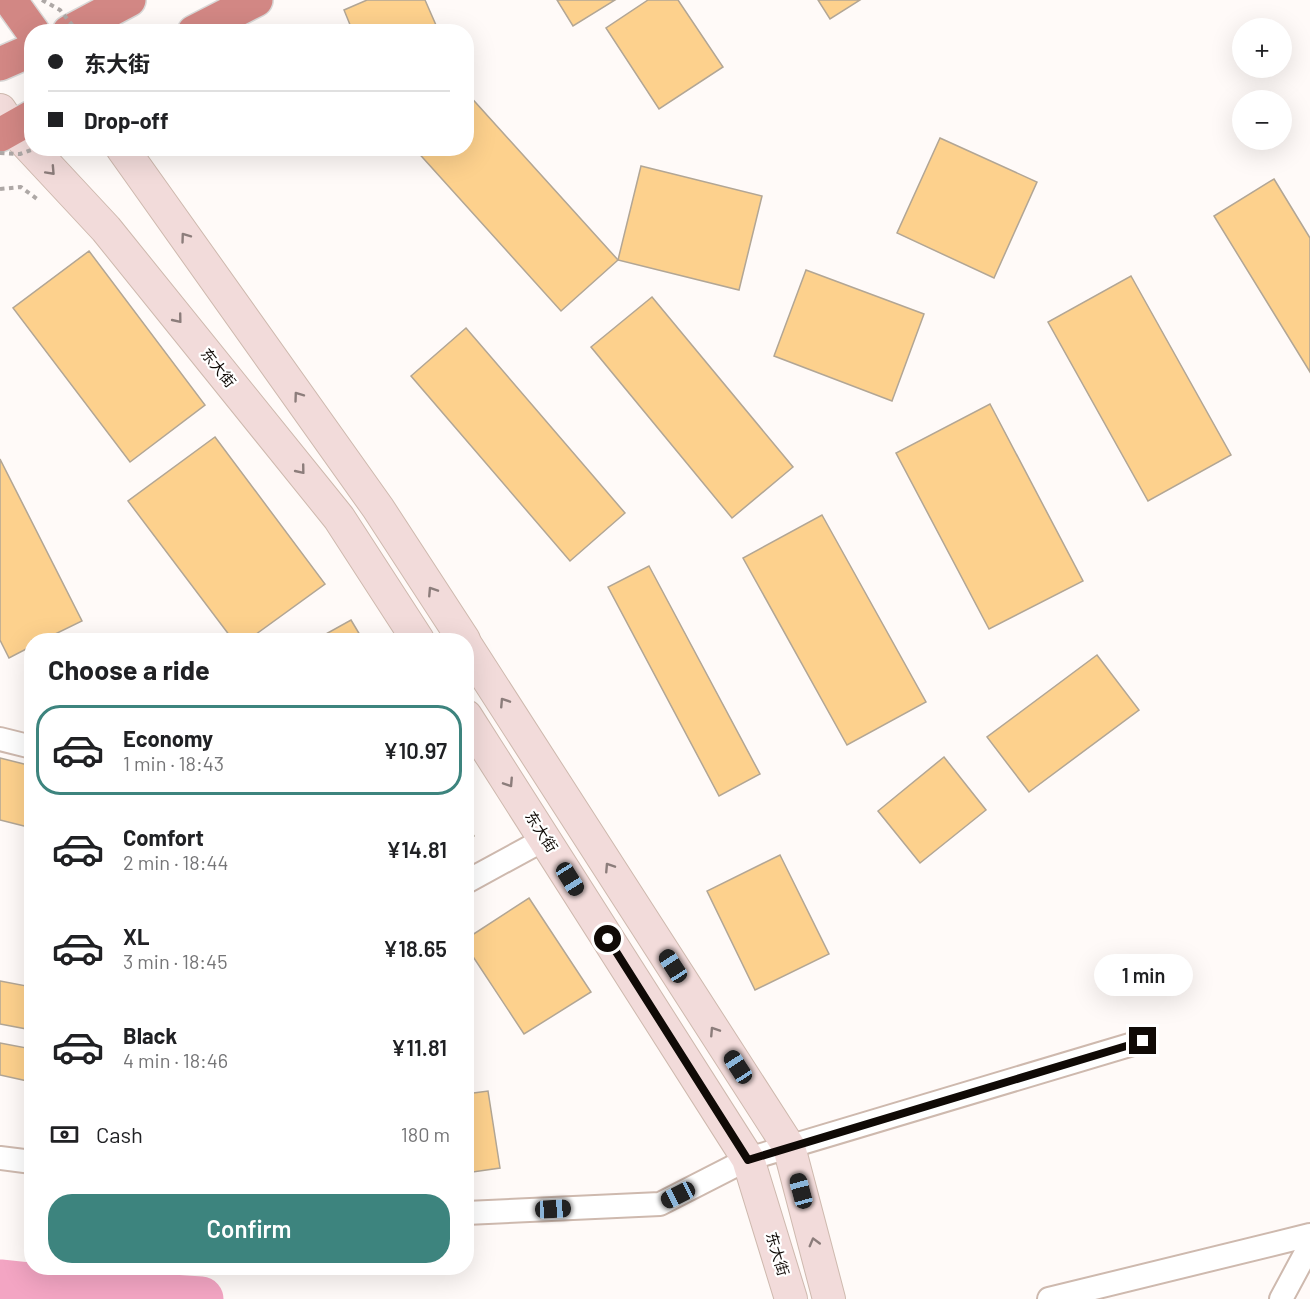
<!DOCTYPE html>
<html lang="en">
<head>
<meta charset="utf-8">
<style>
  body { margin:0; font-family:Barlow,"Noto Sans SC",sans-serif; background:#f6f6f6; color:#202124; height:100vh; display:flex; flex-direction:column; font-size:22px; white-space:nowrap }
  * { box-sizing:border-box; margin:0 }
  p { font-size:20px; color:#757577 }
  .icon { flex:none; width:33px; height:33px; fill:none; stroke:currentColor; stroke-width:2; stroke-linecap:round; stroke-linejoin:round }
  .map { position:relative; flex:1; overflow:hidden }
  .panel { position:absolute; left:24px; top:633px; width:450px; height:642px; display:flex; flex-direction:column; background:#fff; border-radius:24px; box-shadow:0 6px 24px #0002 }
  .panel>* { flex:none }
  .guide { position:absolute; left:24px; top:24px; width:450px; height:132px; border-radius:24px; box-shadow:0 6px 24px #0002; display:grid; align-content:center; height:132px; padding:0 24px; background:#fff }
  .tools { position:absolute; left:1232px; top:18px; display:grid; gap:12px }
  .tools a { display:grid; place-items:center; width:60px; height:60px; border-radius:50%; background:#fff; box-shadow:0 6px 24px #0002; font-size:30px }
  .end { position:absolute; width:27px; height:27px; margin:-14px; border:8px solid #100a06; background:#fff; box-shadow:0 0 0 3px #fff }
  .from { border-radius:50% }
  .bubble { position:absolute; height:42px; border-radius:21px; background:#fff; box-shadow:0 6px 24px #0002; font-size:20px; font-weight:600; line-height:42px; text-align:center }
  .car { position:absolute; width:18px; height:36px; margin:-18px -9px; border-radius:8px; box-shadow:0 0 4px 2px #0007; background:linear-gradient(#222 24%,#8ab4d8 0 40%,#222 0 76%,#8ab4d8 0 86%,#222 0) }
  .guide b { display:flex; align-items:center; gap:21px; height:57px; font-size:22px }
  .guide b+b { border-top:2px solid #e0e0e0 }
  .guide i { width:15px; height:15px; background:#202124 }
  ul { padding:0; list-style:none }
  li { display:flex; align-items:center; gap:18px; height:90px; margin:0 12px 9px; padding:0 12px; border:3px solid transparent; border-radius:24px }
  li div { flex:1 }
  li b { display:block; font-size:22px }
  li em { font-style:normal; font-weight:600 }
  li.selected { border-color:#3d847e }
  li>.icon { width:54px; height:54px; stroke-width:1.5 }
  h2 { padding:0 24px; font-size:27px; line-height:72px }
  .pay { display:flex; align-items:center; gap:15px; height:66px; padding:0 24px; font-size:22px }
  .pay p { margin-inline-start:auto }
  .button { display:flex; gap:12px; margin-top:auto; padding:12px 24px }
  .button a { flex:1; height:69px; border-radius:24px; background:#3d847e; color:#fff; font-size:24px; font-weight:600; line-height:69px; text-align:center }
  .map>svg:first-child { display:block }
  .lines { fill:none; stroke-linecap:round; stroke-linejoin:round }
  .river { stroke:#f3a5c3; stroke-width:45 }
  .building { fill:#fdd18d; stroke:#b2a695; stroke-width:1.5 }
  .street-casing { stroke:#ceb9ae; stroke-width:26 }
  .secondary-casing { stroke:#ceb9ae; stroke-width:34 }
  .highway-casing { stroke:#d9d8d7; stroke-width:36 }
  .path { stroke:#aea8a6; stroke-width:4; stroke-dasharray:4.5 4.5; stroke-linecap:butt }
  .street { stroke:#fff; stroke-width:22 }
  .secondary { stroke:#f2dbda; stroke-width:32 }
  .highway { stroke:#d28784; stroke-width:33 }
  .path-bridge { stroke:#aea8a6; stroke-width:4; stroke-dasharray:4.5 4.5; stroke-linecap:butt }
  .oneway { stroke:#8c7d7b }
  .route { stroke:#100a06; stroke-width:8 }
  .labels { text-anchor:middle; stroke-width:4.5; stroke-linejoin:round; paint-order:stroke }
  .street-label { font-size:15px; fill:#100a06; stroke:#fff }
</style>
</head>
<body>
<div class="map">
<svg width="1310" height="1299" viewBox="0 0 1310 1299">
  <rect width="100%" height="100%" fill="#fffaf8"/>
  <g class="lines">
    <!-- river -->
    <polyline class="river" points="0,1282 95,1292 201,1299"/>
  </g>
  <!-- building -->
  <g class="building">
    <polygon points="367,0 425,0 439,32 353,32 344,10"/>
    <polygon points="557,0 615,0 573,26"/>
    <polygon points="648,0 678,0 723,67 659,109 606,28"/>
    <polygon points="818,0 860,0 830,19"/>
    <polygon points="467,93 618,260 561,311 414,148 466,148"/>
    <polygon points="940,138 1037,182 994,278 897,233"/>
    <polygon points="641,166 762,196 739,290 618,260"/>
    <polygon points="1274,179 1310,238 1310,372 1214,216"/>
    <polygon points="89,251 205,405 130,462 13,308"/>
    <polygon points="806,270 924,314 892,401 774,356"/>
    <polygon points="1131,276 1231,455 1148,501 1048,322"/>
    <polygon points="652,297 793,467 732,518 591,347"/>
    <polygon points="466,328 625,513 570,561 411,376"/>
    <polygon points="990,404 1083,581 989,629 896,453"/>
    <polygon points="215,437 325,584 248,640 233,640 128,501"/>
    <polygon points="0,459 82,621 43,640 32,640 32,646 9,658 0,640"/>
    <polygon points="822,515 926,702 847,745 743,558"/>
    <polygon points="649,566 760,774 719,796 608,587"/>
    <polygon points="351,620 363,640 315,640"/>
    <polygon points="1097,655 1139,710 1029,792 987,737"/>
    <polygon points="944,757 986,810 920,863 878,811"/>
    <polygon points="0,758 32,766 32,828 0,820"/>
    <polygon points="466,823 474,836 466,840"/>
    <polygon points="780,855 829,954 755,990 707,891"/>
    <polygon points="529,898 591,992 524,1034 466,946 466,939"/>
    <polygon points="0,981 32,987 32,1030 0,1024"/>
    <polygon points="0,1043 32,1049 32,1082 0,1075"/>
    <polygon points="488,1091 500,1168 466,1173 466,1094"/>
  </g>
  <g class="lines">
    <defs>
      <g id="street">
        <polyline points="0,739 32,747"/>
        <polyline points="466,882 545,839"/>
        <polyline points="0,1158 32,1162"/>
        <polyline points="466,1213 660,1204 748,1159 1143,1041"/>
        <polyline points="1049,1299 1310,1235"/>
        <polyline points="1281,1299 1310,1245"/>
      </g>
      <g id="secondary">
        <polyline points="0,110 12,128 106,229 339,518 418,640"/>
        <polyline points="122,148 378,508 464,640"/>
        <polyline points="466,645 789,1147 829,1299"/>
        <polyline points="466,716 748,1159 791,1299"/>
      </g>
      <g id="highway">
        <polyline points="10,0 33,32"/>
        <polyline points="69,32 129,0"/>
        <polyline points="194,32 256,0"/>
        <polyline points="0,64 32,50"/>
        <polyline points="0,135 32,117"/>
      </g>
    </defs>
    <!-- street casing -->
    <use href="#street" class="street-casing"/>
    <!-- secondary casing -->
    <use href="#secondary" class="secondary-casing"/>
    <!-- highway casing -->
    <use href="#highway" class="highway-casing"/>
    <!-- path -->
    <polyline class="path" points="0,189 21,187 37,199"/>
    <!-- street -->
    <use href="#street" class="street"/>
    <!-- secondary -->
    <use href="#secondary" class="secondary"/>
    <!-- highway -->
    <use href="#highway" class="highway"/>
    <!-- path-bridge -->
    <g class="path-bridge">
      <polyline points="42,0 60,10 78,32"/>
      <polyline points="0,153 20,154 37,148"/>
    </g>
  </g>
  <!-- one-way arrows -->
  <defs><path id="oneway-chevron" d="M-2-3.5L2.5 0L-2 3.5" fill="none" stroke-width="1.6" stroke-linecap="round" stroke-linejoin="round" transform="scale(1.5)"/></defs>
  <g class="oneway">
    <use href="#oneway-chevron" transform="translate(51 171) rotate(47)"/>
    <use href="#oneway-chevron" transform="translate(185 237) rotate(-126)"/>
    <use href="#oneway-chevron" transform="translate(178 319) rotate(51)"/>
    <use href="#oneway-chevron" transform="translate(298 396) rotate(-126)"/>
    <use href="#oneway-chevron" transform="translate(301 470) rotate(51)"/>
    <use href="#oneway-chevron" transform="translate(432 591) rotate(-123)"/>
    <use href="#oneway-chevron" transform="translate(504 702) rotate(-123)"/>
    <use href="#oneway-chevron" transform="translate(509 783) rotate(57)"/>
    <use href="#oneway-chevron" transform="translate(609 867) rotate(-123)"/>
    <use href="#oneway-chevron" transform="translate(714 1031) rotate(-123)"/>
    <use href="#oneway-chevron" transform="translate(814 1242) rotate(-105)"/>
  </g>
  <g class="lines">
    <!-- route -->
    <polyline class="route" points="608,939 748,1160 1143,1041"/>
  </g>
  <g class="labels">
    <!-- street labels -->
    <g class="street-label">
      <text transform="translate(218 368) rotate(51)" y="5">东大街</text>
      <text transform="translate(541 832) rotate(57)" y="5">东大街</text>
      <text transform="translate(777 1254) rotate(73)" y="5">东大街</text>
    </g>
  </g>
</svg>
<div class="tools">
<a>+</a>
<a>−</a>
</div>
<i class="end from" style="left:608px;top:939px"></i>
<i class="end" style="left:1143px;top:1041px"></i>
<div class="bubble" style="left:1094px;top:954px;width:99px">1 min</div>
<i class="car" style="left:570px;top:879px;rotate:148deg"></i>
<i class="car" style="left:673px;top:966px;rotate:327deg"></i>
<i class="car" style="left:738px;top:1067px;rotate:327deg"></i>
<i class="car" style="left:801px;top:1191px;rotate:345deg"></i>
<i class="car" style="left:678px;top:1195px;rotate:243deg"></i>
<i class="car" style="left:553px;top:1209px;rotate:87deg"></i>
<div class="guide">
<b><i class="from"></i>东大街</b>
<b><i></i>Drop-off</b>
</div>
<section class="panel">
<h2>Choose a ride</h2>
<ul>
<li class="selected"><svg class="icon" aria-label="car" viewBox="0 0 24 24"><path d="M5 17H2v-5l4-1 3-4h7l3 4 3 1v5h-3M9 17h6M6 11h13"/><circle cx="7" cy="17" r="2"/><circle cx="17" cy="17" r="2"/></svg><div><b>Economy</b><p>1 min · 18:43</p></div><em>¥10.97</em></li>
<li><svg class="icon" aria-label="car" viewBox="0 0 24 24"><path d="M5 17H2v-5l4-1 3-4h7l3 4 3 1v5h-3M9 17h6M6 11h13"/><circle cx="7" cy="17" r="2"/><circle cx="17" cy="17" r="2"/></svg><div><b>Comfort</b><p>2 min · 18:44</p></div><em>¥14.81</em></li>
<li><svg class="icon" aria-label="car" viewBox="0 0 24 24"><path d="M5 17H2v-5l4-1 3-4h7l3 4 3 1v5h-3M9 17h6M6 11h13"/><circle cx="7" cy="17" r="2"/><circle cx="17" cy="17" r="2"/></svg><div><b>XL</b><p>3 min · 18:45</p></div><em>¥18.65</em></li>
<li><svg class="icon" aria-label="car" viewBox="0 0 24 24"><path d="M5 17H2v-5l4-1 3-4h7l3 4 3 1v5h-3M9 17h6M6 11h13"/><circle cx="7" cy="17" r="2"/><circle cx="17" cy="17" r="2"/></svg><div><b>Black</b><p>4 min · 18:46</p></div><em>¥11.81</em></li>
</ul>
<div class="pay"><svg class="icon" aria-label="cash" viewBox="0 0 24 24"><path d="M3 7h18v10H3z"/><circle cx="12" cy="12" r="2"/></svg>Cash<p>180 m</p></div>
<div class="button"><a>Confirm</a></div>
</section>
</div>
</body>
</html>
